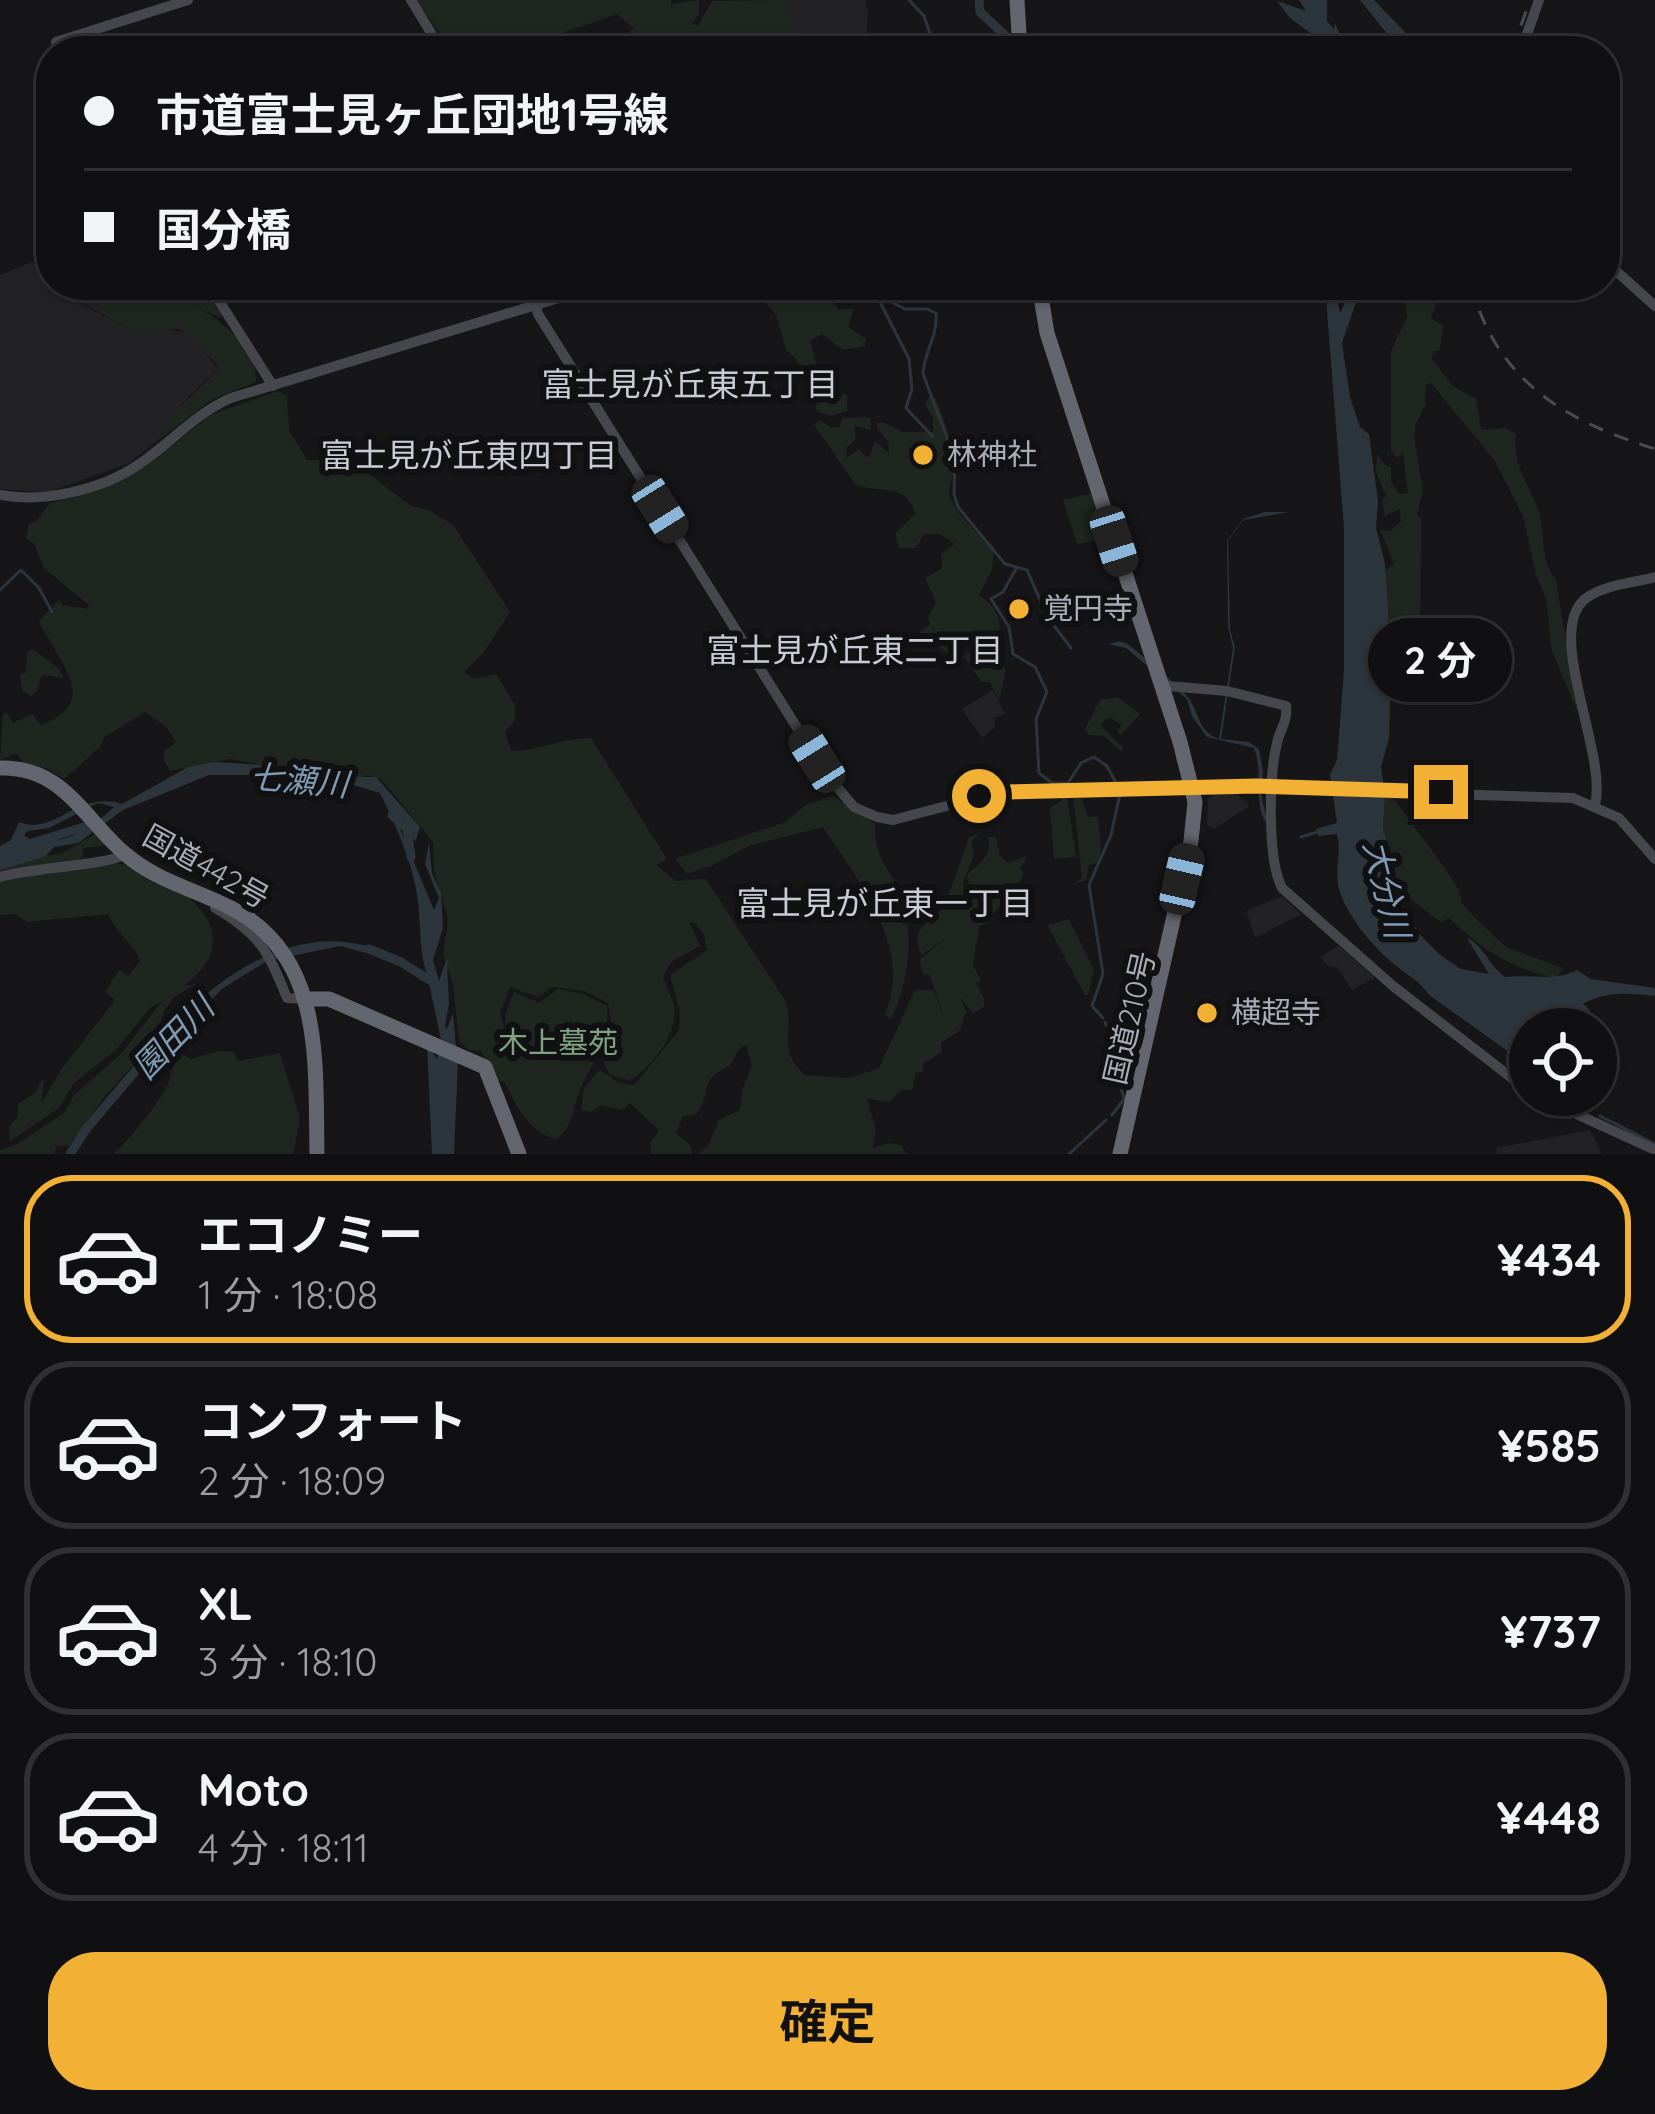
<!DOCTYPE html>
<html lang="ja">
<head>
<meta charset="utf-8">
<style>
  body { margin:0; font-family:Quicksand,"Noto Sans JP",sans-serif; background:#1e1e20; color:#f1f3f6; height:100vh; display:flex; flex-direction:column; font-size:45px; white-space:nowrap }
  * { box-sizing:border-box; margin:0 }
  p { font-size:39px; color:#9c9d9f }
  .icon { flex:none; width:66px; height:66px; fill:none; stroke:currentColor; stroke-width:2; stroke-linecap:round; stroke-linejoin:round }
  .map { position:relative; height:1154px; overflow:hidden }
  .panel { display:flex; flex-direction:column; background:#101012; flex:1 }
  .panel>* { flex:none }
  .guide { position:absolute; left:36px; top:36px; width:1584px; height:264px; border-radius:48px; box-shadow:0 3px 9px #0004,0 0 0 3px #303032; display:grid; align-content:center; height:264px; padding:0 48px; background:#101012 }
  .fabs { position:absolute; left:1509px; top:1008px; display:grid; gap:24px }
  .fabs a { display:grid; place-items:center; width:108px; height:108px; border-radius:50%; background:#101012; box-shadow:0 3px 9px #0004,0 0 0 3px #303032; font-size:60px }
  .end { position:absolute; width:54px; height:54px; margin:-27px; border:15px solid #f2b134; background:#111; box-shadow:0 0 0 6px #111 }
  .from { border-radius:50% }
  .bubble { position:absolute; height:84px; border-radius:42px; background:#101012; box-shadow:0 3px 9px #0004,0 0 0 3px #303032; font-size:39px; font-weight:700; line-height:84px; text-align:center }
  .car { position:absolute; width:36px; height:72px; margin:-36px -18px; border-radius:15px; box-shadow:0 0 9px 3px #0007; background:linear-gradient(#222 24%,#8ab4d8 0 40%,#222 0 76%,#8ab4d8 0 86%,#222 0) }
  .guide b { display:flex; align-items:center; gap:42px; height:114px; font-size:45px }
  .guide b+b { border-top:3px solid #303032 }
  .guide i { width:30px; height:30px; background:#f1f3f6 }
  ul { padding:21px 0 0; list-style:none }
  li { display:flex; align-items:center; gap:36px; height:168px; margin:0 24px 18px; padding:0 24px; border:6px solid #303032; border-radius:48px }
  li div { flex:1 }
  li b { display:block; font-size:45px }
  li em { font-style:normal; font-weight:700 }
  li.on { border-color:#f2b134 }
  li>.icon { width:108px; height:108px; stroke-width:1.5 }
  .primary-button { display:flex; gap:24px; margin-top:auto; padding:24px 48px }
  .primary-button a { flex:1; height:138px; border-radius:48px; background:#f2b134; color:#111; font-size:48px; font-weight:700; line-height:138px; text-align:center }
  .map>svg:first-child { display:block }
  .built { fill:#222225 }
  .green { fill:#1e261f }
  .water { fill:#2c353c; fill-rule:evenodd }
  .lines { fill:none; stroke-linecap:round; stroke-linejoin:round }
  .stream { stroke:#2c353c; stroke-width:3 }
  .river { stroke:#2c353c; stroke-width:9 }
  .secondary { stroke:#45474d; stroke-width:10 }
  .highway { stroke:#63666e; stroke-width:15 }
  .rail { stroke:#4a4c52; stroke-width:3; stroke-dasharray:15 12; stroke-linecap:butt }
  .route { stroke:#f2b134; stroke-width:15 }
  .poi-dot { fill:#f2b134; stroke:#111113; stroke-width:4.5 }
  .labels { text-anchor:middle; stroke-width:12; stroke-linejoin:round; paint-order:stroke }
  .poi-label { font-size:30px; fill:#a8adb8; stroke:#111113; text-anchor:start }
  .street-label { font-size:30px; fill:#a8adb8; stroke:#111113 }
  .park-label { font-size:30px; fill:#7fa381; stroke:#111113 }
  .neighbourhood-label { font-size:33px; fill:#c9ccd4; stroke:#111113 }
  .water-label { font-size:33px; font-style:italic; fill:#7f9bb3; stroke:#111113 }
</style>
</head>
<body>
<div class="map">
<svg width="1655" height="1154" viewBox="0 0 1655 1154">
  <rect width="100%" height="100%" fill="#161618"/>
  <!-- built -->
  <g class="built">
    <polygon points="766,0 865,0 868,12 866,51 729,51 718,24 740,12 753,11"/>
    <polygon points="32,262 57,290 129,329 163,328 190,334 218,369 183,402 161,438 127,464 52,491 35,492 0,489 0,275"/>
    <polygon points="993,690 1005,714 994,718 995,727 982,738 962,709"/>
    <polygon points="1236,793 1250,806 1213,829 1207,825 1208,799 1215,794"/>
    <polygon points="1282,896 1301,914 1255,938 1246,911"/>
    <polygon points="1338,946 1346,952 1375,978 1352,990 1337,967 1328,966 1320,957"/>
    <polygon points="1590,1130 1602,1154 1498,1154 1496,1148"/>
  </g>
  <!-- green -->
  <g class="green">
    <polygon points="416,0 671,0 671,4 699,0 699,13 692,24 698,26 712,1 789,0 786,2 805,51 735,51 733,48 732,51 627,51 623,44 633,28 617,14 557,35 494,39 451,49"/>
    <path d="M 52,285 L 74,285 L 120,298 L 157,285 L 204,285 L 223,316 L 220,318 L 190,303 C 218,317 258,348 256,382 L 211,400 L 161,438 C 171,407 198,393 218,369 L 217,364 L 180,329 L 129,329 Z"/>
    <polygon points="751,285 770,285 774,292 782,285 801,285 808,291 815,288 820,300 834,303 839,310 854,308 848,327 866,339 865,346 843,350 822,334 810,341 819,373 833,399 839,401 843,393 847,395 847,411 831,416 818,412 815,406 821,396 813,378 786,349 776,315"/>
    <path d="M 1403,285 L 1430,285 L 1436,304 L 1431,319 L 1443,325 L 1440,350 L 1433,352 L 1432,359 L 1453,386 L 1476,399 L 1481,430 L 1506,428 L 1516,434 C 1512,463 1527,481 1537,507 C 1547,533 1538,558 1556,580 L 1578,713 L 1552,651 L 1546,599 L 1536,575 L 1523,516 L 1495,461 L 1431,383 L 1426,385 L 1425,405 L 1416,423 L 1414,437 L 1423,490 L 1417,515 L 1421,519 L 1420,675 L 1419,685 L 1412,690 L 1398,685 L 1388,642 L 1383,573 L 1394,564 L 1380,529 L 1390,531 L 1401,521 L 1399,509 L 1385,516 L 1382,501 L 1386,495 L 1376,473 L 1377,454 L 1385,465 L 1391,467 L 1391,481 L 1399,494 L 1408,493 L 1403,453 L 1397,458 L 1391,451 L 1391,351 L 1407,317 Z"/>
    <path d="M 279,391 L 287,396 L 289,430 L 307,460 L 351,460 L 411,506 L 431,511 L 454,526 L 510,612 L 484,652 L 464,672 L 476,679 L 496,674 L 515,705 L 515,720 L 505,733 L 511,750 C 528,754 565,737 591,738 L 667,859 L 657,865 L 676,881 L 706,879 L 786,1002 C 795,1031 775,1047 805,1075 L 850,1078 L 879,1068 L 915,990 L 933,990 L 945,1020 L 929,974 L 924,975 L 919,960 L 947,937 L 922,955 C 909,931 927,921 944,908 L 969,837 L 980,833 L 972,841 L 974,856 L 963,882 L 968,904 L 971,898 L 979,897 L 978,906 L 996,887 L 971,892 L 967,877 L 970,871 C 983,864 991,852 989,837 L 996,837 L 1000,855 L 1007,863 L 1027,856 L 1020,869 L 1024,873 C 1016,892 997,904 988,923 L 979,926 L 973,965 L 981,981 L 976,983 L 984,998 L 984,1007 L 973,1013 L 959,996 L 966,1011 L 960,1030 L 941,1043 L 942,1052 L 923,1064 L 923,1072 L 916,1073 L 912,1090 L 901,1090 L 889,1102 L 867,1099 L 876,1130 L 873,1148 L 889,1143 L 901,1145 L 907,1154 L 698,1154 L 709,1144 L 719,1120 L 740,1110 L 743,1087 L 752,1065 L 746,1044 L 738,1050 L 730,1066 C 698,1080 713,1089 697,1114 L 683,1116 L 676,1133 L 691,1146 L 692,1154 L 651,1154 L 651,1141 L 659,1130 L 630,1103 L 622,1110 L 601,1105 L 592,1112 L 581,1110 L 584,1088 L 599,1070 C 611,1075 617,1087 635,1084 L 679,1030 L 680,1013 L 670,975 L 707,950 L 704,935 L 695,923 L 689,922 L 700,946 L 671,962 L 663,977 C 666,987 672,996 674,1006 C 679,1033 652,1066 630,1081 L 610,1075 L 604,1063 L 613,1033 L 608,1003 L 584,991 L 552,987 L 538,997 L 510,987 L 500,1014 L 507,1035 L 505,1015 L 514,992 L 539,1003 L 558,989 L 583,994 L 607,1006 C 611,1041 594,1058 581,1088 C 572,1107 575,1126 556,1139 C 527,1131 518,1107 504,1082 L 493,1078 L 481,1051 L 469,1050 L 459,1041 L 453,985 L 443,954 L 448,920 L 434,871 L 433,842 L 381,779 L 367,775 L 356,780 L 317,768 L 294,770 L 230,759 L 170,771 L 163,759 L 165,750 L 176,742 L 166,727 L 145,712 L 105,737 L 100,747 L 64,779 L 46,768 L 24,764 L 16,753 L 0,760 L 3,714 L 6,712 L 13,723 L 33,714 L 40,725 C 104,703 57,660 39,621 L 59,600 L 63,605 L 87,609 L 89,605 L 44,568 L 34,544 L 26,538 L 29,523 L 36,521 L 50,503 L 87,494 L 138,472 L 212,414 Z"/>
    <path d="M 929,396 L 935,398 C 943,414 956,453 954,471 C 952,483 946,487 951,499 C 960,520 981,534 994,553 L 992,569 L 979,596 C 998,605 1007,629 993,648 L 1006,670 L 999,700 L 990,682 L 981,682 L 964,656 L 970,652 L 977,663 L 983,659 L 976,642 L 970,639 L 950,657 L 932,639 L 922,638 L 920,632 L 930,625 L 928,618 L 936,602 L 925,578 L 942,568 L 941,554 L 955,544 L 940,534 L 924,534 L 916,548 L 899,548 L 895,533 L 915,514 C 908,483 880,493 856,485 L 814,425 L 821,420 L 831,428 L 839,427 L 843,418 L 870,417 L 871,430 L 854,426 L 856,439 L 847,447 L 846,458 L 859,449 L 866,457 L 870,455 L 875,441 L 889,453 L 888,442 L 877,428 L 877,423 L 885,423 L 902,432 L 933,432 L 933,418 L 925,405 Z"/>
    <polygon points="1093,493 1105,539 1077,544 1063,500"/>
    <polygon points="33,649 59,669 64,678 42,675 37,691 31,696 22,690 20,675 26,672 27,652"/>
    <polygon points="1118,697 1140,714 1121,735 1117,731 1122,725 1109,717 1100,725 1123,748 1122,752 1104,736 1089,735 1085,729 1100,700"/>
    <path d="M 832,795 L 875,823 C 875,862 888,863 900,895 C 916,936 908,980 892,1019 L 884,1015 C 916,951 857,879 823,827 L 751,845 L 711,866 L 687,874 L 675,859 L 786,822 L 804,806 Z"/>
    <polygon points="1073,795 1080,795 1088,817 1098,816 1101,852 1098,862 1089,865 1086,880 1072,885 1082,878"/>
    <polygon points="1067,796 1076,857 1054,859 1050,808"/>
    <path d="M 1385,798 L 1393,798 L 1447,871 L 1459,890 L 1462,903 L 1476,919 L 1506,947 L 1563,968 L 1556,978 C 1512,969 1481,949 1449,918 L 1441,922 L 1399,891 L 1383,828 Z"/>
    <path d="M 98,832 L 110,845 L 83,848 L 83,857 L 78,860 C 96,864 118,861 135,867 C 192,889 249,936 184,986 L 197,984 L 175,996 L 164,1011 L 157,1039 L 105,1096 L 70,1145 L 57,1146 L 54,1154 L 0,1154 L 0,1150 L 17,1144 L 65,1112 L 74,1095 L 121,1054 L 162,1001 L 150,1008 L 116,1050 L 74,1083 L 59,1108 L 10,1141 L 9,1126 L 18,1117 L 18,1104 L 34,1094 L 44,1077 L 42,1102 L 63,1067 L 115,1000 L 105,992 L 119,970 L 128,976 L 140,961 C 134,943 116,933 108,914 L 27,922 L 14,914 L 0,915 L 0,868 L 31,857 L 61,854 Z"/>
    <polygon points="1069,919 1094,970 1088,995 1085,995 1049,928 1048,925"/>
    <path d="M 219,1051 L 234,1052 L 238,1061 L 280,1053 L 300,1119 L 293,1154 L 113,1154 C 122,1150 159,1101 165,1090 C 173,1076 168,1069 182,1054 L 191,1059 Z"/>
  </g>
  <!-- water -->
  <g class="water">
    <polygon points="1299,0 1327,0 1327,21 1334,29 1335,23 1347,51 1335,51 1290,18 1277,1 1306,11"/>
    <polygon points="1360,0 1374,0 1423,51 1401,51"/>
    <path d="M 1325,285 L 1335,285 L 1340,314 L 1352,285 L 1362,285 L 1342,343 L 1350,397 L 1360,427 L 1369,434 L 1378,501 L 1376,527 L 1385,564 L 1391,660 L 1389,738 L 1381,767 L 1385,795 L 1383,827 L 1404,906 L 1419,934 L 1440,955 L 1461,969 L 1489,974 L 1467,938 C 1485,947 1489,966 1505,977 C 1529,974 1556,982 1577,970 L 1591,979 L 1655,988 L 1655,996 C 1630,993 1605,991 1583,1004 L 1590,1010 L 1581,1017 L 1591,1029 L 1530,1029 L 1530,1067 L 1429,995 C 1421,982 1406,974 1394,964 C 1372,946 1347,916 1339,889 C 1334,870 1342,853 1337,834 L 1318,836 L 1316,829 L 1337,823 L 1330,775 L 1337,760 L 1344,671 L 1344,528 Z"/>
    <path d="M 1265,512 L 1289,512 L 1243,520 L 1228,541 L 1230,630 L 1235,647 L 1221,739 L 1249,742 L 1259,749 L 1263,772 L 1261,794 L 1268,826 C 1251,801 1265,777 1254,748 L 1207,737 L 1192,716 L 1187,699 L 1126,648 L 1108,644 C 1116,642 1119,640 1127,644 C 1134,648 1181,688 1186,695 C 1200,710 1196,731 1219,739 L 1233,648 L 1228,627 L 1227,541 L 1243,519 Z"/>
    <path d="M 214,762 L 266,765 L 297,774 L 313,769 L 354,777 L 376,777 L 420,827 L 415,842 L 404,819 L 399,817 L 397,822 L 434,910 L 439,898 L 425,864 L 429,843 L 432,873 L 441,893 L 443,928 L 433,960 L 439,981 L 446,961 L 450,959 L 447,964 L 449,1003 L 445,1026 L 447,1029 L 453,1013 L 456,1047 L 441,1040 L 429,983 L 420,980 L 397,961 L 340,946 L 267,961 L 223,988 L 140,1069 C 185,998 282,917 373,948 C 382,951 400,957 407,963 C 416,969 416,975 428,978 C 419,953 421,928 418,902 C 415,869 395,822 380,793 L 347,783 L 261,775 L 209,775 L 123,810 L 78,843 L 54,847 L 46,856 L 0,870 L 0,846 L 11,840 L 19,822 C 55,837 76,790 122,804 L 188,767 ZM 98,803 L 114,807 C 95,825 63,849 37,837 L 32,841 L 24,835 L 28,831 L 49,828 Z"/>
    <polygon points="427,1044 437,1059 440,1049 458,1061 454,1154 432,1154"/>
  </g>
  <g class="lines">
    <!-- stream -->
    <g class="stream">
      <polyline points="909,0 924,16 936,51"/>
      <path d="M 845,285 L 854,290 L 864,288 L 905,309 L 927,309 L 936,313 C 938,337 924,351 923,374 L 955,459 L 954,494 L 958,507 L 1005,564 L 1027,570 L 1048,618 L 1071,648"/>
      <polyline points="902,285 885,292 879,300 909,359 912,389 906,408 933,437"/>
      <polyline points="1017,567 1003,592 991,599 1009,627 1013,654 1035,667 1047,692 1036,719 1039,773 1052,783 1068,783 1081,763 1094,757 1107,766 1117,785"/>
      <polyline points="0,590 21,570 39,588 52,612"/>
      <polyline points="1301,837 1321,831"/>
      <polyline points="1103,1018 1092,1006 1103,974 1089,885 1111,835 1120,794"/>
      <polyline points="1105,1022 1115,1043 1114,1053"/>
      <polyline points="1112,1115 1124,1099 1113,1057"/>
      <polyline points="1600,1116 1655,1144"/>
      <polyline points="1069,1154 1106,1120"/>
    </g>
    <!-- river -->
    <g class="river">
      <polyline points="979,0 980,12 1008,38 1009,43 1002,51"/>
      <polyline points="392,815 407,829 411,857"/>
      <polyline points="32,843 90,825"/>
      <polyline points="369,949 401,962 433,982"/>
      <polyline points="70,1154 87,1128 165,1036"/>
    </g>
    <!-- secondary -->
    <g class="secondary">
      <polyline points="411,0 442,51"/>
      <polyline points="61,51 56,42 188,0"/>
      <polyline points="463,51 472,51"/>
      <polyline points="1521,51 1539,0"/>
      <polyline points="1605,261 1655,306"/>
      <polyline points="209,285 273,386"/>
      <polyline points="531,285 538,314 826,774 854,807 877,817 893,820 1000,792 1256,786 1324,790"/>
      <path d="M 0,495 C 43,503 101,490 138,465 C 170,444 194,414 231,398 L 601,285"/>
      <path d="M 1167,686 L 1227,691 L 1286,706 C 1288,721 1280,729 1277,743 C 1269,775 1267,859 1282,888 L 1393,986 L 1530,1092"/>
      <polyline points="1322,790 1573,798 1619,818 1655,859"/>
      <path d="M 1595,805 C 1608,754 1544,633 1585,599 C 1603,585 1633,583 1655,577"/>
      <path d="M 0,877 C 29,868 110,865 125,854"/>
      <path d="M 215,908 C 260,934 268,951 287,998 L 307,999"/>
      <polyline points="1535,1095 1655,1150"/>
    </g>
    <!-- highway -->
    <g class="highway">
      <polyline points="1017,0 1020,51"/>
      <polyline points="1039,285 1047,333 1180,742 1195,802 1191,841 1120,1154"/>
      <path d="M 0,768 C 62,766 83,817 124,853 C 156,881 194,889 231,908 C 325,956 315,1064 317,1154"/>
      <polyline points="307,999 329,999 485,1067 519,1154"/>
    </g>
    <!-- rail -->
    <g class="rail">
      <polyline points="1512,51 1530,0"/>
      <path d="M 1471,285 C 1497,382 1566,421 1655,449"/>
    </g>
  </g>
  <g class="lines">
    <!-- route -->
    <polyline class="route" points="979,796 1005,792 1256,786 1441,792"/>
  </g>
  <!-- markers -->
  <g class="poi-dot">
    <circle cx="923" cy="455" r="12"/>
    <circle cx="1019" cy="609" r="12"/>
    <circle cx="1207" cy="1013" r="12"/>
  </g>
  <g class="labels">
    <!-- poi labels -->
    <g class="poi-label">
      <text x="947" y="465">林神社</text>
      <text x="1043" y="619">覚円寺</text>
      <text x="1231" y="1023">横超寺</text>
    </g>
    <!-- street labels -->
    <g class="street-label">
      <text transform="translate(206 867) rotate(29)" y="10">国道442号</text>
      <text transform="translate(1130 1018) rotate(-77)" y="10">国道210号</text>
    </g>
    <!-- park labels -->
    <g class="park-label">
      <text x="558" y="1053">木上墓苑</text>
    </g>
    <!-- neighbourhood labels -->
    <g class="neighbourhood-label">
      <text x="690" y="396">富士見が丘東五丁目</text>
      <text x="469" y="467">富士見が丘東四丁目</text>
      <text x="855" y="662">富士見が丘東二丁目</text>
      <text x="885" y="915">富士見が丘東一丁目</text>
    </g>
    <!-- water labels -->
    <g class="water-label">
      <text transform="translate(299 780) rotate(5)" y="12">七瀬川</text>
      <text transform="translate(1387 889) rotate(76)" y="12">大分川</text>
      <text transform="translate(173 1037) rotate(-46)" y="12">園田川</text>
    </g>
  </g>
</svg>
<div class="fabs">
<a><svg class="icon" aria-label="locate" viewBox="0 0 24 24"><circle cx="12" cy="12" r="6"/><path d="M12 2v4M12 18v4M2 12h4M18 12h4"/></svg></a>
</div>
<i class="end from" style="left:979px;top:796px"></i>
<i class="end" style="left:1441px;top:792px"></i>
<div class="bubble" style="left:1368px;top:618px;width:144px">2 分</div>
<i class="car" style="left:660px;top:509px;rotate:148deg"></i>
<i class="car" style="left:1114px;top:541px;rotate:162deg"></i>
<i class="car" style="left:817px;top:759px;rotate:328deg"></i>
<i class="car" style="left:1182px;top:879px;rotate:13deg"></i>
<div class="guide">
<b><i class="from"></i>市道富士見ヶ丘団地1号線</b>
<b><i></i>国分橋</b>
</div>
</div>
<section class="panel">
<ul>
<li class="on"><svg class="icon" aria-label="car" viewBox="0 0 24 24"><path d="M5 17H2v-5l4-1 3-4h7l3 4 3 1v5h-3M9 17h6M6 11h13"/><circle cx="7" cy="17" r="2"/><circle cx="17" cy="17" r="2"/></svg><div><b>エコノミー</b><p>1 分 · 18:08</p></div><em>¥434</em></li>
<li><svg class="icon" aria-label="car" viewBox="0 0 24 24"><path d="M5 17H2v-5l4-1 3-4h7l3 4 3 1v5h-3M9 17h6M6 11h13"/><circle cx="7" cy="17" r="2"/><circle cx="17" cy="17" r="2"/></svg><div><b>コンフォート</b><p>2 分 · 18:09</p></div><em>¥585</em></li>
<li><svg class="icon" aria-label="car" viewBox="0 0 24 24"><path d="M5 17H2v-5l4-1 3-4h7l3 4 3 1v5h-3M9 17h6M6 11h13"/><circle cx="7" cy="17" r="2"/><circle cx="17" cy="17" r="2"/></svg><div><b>XL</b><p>3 分 · 18:10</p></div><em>¥737</em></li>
<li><svg class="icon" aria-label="car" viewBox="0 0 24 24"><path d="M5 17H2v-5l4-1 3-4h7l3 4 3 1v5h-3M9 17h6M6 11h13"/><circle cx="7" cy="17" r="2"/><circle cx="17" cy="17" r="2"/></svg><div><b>Moto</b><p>4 分 · 18:11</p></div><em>¥448</em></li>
</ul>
<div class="primary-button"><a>確定</a></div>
</section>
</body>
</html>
